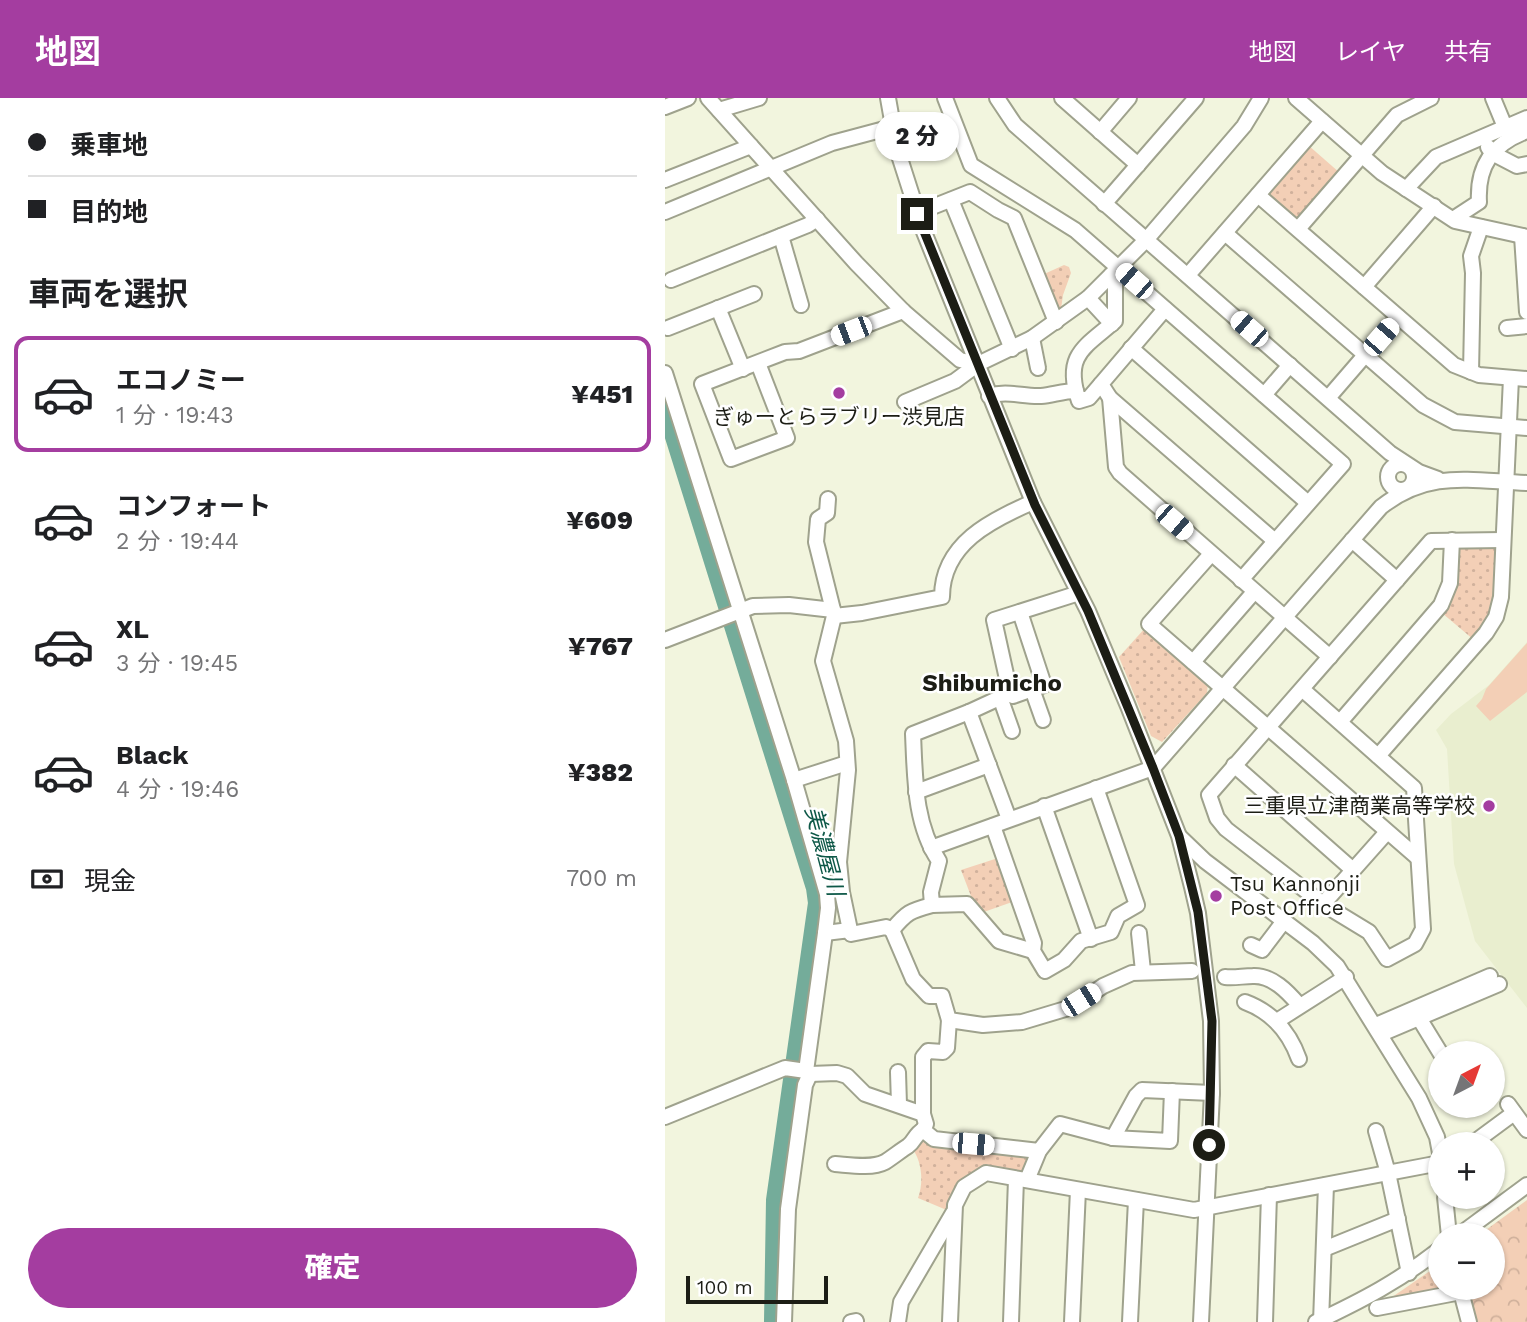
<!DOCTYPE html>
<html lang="ja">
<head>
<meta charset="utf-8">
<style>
  body { margin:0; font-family:"Work Sans","Noto Sans JP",sans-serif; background:#f6f6f6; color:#202124; height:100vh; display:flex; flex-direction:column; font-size:26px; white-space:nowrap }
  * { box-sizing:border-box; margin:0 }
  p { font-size:23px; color:#757577 }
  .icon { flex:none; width:38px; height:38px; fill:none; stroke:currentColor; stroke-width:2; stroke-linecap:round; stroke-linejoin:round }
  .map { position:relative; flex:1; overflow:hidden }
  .sheet { display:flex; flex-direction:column; background:#fff; width:665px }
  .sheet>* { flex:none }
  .banner { display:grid; align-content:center; height:154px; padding:0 28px; background:#fff }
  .needle { width:46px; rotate:41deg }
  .fabs { position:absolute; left:763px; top:943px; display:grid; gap:14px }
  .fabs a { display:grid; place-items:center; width:77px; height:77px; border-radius:50%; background:#fff; box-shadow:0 2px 5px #0004; font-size:35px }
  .scale { position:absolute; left:21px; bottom:18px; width:142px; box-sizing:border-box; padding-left:7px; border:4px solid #1c1d15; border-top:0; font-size:19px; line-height:24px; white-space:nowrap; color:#1c1d15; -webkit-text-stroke:5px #fff; paint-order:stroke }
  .end { position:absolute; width:32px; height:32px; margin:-16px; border:9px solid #1c1d15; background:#fff; box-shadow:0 0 0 4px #fff }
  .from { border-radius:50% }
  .bubble { position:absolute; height:49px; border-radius:24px; background:#fff; box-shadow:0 2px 5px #0004; font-size:23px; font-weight:800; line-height:49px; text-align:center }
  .car { position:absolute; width:21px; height:42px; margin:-21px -10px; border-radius:9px; box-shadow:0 0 5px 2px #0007; background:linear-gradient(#fff 24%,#345 0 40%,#fff 0 76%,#345 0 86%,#fff 0) }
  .banner b { display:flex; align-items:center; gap:24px; height:66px; font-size:26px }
  .banner b+b { border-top:2px solid #e0e0e0 }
  .banner i { width:18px; height:18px; background:#202124 }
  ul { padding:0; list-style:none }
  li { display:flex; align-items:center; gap:21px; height:116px; margin:0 14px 10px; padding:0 14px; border:4px solid transparent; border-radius:14px }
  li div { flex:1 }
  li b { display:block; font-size:26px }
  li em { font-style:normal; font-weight:800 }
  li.current { border-color:#a43da0 }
  li>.icon { width:63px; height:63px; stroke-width:1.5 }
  h2 { padding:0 28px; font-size:32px; line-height:84px }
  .pay { display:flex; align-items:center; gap:18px; height:77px; padding:0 28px; font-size:26px }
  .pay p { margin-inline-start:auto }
  .cta { display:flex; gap:14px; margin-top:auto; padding:14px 28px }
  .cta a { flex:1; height:80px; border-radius:42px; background:#a43da0; color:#fff; font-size:28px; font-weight:800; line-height:80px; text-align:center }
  header { display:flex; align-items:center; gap:42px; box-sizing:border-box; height:98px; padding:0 35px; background:#a43da0; color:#fff }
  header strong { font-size:33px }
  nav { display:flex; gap:38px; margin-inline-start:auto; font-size:24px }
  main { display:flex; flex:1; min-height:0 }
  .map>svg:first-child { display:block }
  .built { fill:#e9eecf }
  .green { fill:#f3cfb6 }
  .forest { fill:url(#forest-crowns) }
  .park { fill:url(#park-dots) }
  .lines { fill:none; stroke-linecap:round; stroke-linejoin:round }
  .river { stroke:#74ac9a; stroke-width:18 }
  .minor-casing { stroke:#9fa28d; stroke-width:18 }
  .minor { stroke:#fff; stroke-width:14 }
  .route { stroke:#1c1d15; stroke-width:9 }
  .poi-dot { fill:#a43da0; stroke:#fff; stroke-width:2.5 }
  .labels { text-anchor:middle; stroke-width:5; stroke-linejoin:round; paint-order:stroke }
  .poi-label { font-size:21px; fill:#1c1d15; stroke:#fff }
  .water-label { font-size:23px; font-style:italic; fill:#0d5847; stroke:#fff }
  .quarter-label { font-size:24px; font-weight:bold; fill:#1c1d15; stroke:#fff }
</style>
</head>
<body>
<header>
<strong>地図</strong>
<nav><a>地図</a><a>レイヤ</a><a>共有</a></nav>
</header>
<main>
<section class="sheet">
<div class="banner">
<b><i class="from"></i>乗車地</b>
<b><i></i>目的地</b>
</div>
<h2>車両を選択</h2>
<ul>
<li class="current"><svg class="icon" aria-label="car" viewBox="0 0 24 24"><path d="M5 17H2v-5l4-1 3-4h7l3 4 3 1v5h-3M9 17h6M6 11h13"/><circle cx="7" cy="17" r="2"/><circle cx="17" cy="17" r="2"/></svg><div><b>エコノミー</b><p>1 分 · 19:43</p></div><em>¥451</em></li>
<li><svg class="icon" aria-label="car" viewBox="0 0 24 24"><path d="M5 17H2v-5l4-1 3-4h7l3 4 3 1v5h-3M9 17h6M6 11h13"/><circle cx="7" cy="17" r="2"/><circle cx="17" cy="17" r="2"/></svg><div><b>コンフォート</b><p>2 分 · 19:44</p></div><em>¥609</em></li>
<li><svg class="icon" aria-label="car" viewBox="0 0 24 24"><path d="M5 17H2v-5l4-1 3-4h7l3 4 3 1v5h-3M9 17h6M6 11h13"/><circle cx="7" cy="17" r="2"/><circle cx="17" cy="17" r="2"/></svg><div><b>XL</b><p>3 分 · 19:45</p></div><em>¥767</em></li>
<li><svg class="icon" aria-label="car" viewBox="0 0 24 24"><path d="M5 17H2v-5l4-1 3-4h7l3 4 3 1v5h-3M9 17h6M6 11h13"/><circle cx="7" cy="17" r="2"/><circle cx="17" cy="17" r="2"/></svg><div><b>Black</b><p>4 分 · 19:46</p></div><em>¥382</em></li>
</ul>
<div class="pay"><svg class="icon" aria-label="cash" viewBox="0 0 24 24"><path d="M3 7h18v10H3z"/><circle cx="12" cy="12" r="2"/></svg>現金<p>700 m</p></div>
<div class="cta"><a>確定</a></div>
</section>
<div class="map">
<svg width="862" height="1224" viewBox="0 0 862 1224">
  <defs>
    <pattern id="forest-crowns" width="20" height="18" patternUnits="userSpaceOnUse" patternTransform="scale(1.75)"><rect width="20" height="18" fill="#f3cfb6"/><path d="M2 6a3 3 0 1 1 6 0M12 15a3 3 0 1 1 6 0" fill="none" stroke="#d0b19c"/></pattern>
    <pattern id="park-dots" width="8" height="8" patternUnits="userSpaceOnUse" patternTransform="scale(1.75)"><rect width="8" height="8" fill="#f3cfb6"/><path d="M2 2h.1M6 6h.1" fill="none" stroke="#d0b19c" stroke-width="1.8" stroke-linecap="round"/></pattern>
  </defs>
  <rect width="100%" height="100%" fill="#f2f5de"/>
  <!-- built -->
  <polygon class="built" points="862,544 862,910 810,843 789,766 782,651 771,632 786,616 824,587"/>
  <!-- green -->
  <polygon class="green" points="862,545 862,594 825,623 811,608 817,601 821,591"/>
  <!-- forest -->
  <polygon class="forest" points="862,1102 862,1224 811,1224 803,1190 828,1190 828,1138 814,1137"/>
  <!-- park -->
  <g class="park">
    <polygon points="643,47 675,75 632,122 627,121 602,98 603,92"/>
    <polygon points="399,167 404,169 406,175 398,197 396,211 389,206 377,177"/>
    <path d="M 829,449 L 832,452 C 831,495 835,506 809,542 L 777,515 L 793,450 Z"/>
    <polygon points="481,529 543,584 542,595 497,644 486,638 454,559"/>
    <polygon points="333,760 350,803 316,815 309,806 296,772"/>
    <path d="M 254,1037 L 363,1055 L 366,1061 L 361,1073 L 354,1078 L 322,1071 L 284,1113 L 253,1100 C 259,1084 257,1062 246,1049 Z"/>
    <polygon points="775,1166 775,1190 786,1190 720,1204"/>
  </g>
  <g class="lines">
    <!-- river -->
    <polyline class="river" points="0,310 150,790 152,805 110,1102 108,1224"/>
    <defs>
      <g id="minor">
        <polyline points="43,0 191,165 238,213 295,262 313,266"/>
        <polyline points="223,0 232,51 257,129 368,404 423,513 463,608 514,738 527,789 533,815 546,923 547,995 536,1224"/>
        <polyline points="280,0 306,67 410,132 678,366 576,482"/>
        <polyline points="332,0 350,27 725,355 754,374 773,381"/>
        <polyline points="397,0 473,67"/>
        <polyline points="631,0 717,75 790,123 862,139"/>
        <polyline points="828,0 840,29"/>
        <polyline points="0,9 23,0"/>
        <polyline points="54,12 94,0"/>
        <polyline points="435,34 464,0"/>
        <polyline points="823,49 827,55 852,68 862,66"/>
        <polyline points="0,82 86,48"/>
        <polyline points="741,91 771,59 862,20"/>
        <polyline points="593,97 789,267 814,277 862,281"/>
        <polyline points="286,102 347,251"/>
        <polyline points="439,106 531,0"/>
        <polyline points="0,114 167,45 227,29"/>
        <polyline points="252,115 305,94 333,112 349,120 391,224"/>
        <path d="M 788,121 L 814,104 C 812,68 827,46 862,33"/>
        <polyline points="633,131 732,17 766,0"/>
        <polyline points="560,135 758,307 790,324 862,330"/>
        <polyline points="116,138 136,207"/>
        <polyline points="857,138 862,214"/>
        <polyline points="523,177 657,23"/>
        <polyline points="6,182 143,127 152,121"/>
        <polyline points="699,189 769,108"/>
        <polyline points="423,200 447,226"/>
        <polyline points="53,210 78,271"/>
        <polyline points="500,211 436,286 445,300 610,443"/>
        <polyline points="3,230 89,196"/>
        <polyline points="842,230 862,228"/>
        <polyline points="367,240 373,270"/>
        <polyline points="466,250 643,405"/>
        <polyline points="93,265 122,340 66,361 37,286 120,254 134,253 238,213"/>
        <polyline points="806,274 808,175 806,158 816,129"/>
        <polyline points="0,275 129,682 162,796 163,810 160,835 141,973 145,976 140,987 123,1111 119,1224"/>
        <path d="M 436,286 L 424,300 L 414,303 C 398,257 420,249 450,223 L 450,185 L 446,177"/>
        <polyline points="599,297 625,267"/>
        <path d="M 324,298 C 342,292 358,299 376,298 C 388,297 398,293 411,293"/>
        <polyline points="445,300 451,369 455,375 665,559"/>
        <polyline points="663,300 733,219"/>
        <polyline points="240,304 290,283 313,266 367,240 423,200 481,142 579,28 596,0"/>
        <circle cx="736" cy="379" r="13"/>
        <polyline points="163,401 162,415 153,421 151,444 168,512"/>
        <polyline points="687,442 732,482"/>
        <polyline points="546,456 484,526 753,760"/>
        <polyline points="169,518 158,563 181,643 183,672 174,764 177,794 185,832"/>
        <path d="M 0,542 L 88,508 L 124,507 L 168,512 L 169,518 L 197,515 L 277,499 C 277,446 326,422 368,404"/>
        <polyline points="528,564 589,494"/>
        <polyline points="367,591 378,622"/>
        <polyline points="637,591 749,690 758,831 750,846 722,861 704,834 658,806 561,731 552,720 544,697 766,443 838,442"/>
        <polyline points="343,596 348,598 379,587 355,514"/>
        <polyline points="335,599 347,633"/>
        <polyline points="304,614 344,721"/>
        <polyline points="675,624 776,507 785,485 787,442"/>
        <polyline points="713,658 821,535 831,519 836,499 846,280"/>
        <polyline points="569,667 688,772"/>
        <polyline points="129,682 182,665"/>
        <polyline points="251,694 324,667"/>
        <polyline points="379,708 426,841"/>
        <polyline points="328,728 369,845 368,853 380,873 399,862 416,843 446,834 453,818 472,807 431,690"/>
        <polyline points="515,739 540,763 648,845 672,868 754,1000 772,1039 775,1055"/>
        <path d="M 266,750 L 488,670 L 716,409 C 764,371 806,383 862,385"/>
        <polyline points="658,806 722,734"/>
        <polyline points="227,832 248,881 264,898 277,898 284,922 318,927 357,924 407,909 438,888 467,875 527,873"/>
        <path d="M 160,835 L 185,832 L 186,836 L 221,829 L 227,832 C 242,814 245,813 267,807"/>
        <polyline points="474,835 478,873"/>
        <polyline points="586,847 597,852 619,823"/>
        <path d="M 368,853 L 334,843 L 302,806 L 267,807 L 266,794 L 274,763 C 249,726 250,678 248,636 L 304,614 L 343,596 L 344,590 L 329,522 L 414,495"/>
        <path d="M 560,879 C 570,880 578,878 588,878 C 607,877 623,894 634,907"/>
        <path d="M 580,904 C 607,914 624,933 634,961"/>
        <polyline points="754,920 776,956"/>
        <polyline points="612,923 681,879"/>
        <polyline points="711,927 825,878"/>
        <polyline points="716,936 834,886"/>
        <polyline points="233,974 234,1007"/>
        <polyline points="145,976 172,975 182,978 200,996 258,1016 261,1026 258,1032 269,1041 374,1053"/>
        <polyline points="843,1006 862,1032"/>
        <polyline points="258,1016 258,959 263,953 278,954 282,950 284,922"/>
        <polyline points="0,1019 120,970 141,973"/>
        <polyline points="711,1033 723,1075 744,1175"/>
        <polyline points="448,1040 471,998 477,992 547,995"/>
        <polyline points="807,1046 849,1015"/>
        <path d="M 170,1066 C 184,1067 207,1071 220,1064 C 225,1061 238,1051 243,1048 C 250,1043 250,1036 258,1032"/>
        <polyline points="362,1082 374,1053 395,1026 448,1040 505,1043 507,993"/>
        <polyline points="780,1099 784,1138"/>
        <polyline points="793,1138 862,1087"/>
        <polyline points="659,1151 733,1121"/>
        <polyline points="795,1190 804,1224"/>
        <polyline points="712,1210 796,1194"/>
        <polyline points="186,1224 191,1223"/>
        <polyline points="233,1224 236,1204 288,1115"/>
        <polyline points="285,1224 290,1107 299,1089 321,1075 529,1112 775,1065"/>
        <polyline points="346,1224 351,1081"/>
        <polyline points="407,1224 413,1092"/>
        <polyline points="465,1224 471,1102"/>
        <polyline points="600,1224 604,1097"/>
        <path d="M 651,1224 C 698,1202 734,1183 775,1151"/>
        <polyline points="656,1224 661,1087"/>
      </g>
    </defs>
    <!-- minor casing -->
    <use href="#minor" class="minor-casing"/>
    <!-- minor -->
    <use href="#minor" class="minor"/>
  </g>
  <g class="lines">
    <!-- route -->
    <polyline class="route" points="252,116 370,407 423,513 488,670 514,738 533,814 547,923 544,1047"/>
  </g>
  <!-- markers -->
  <g class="poi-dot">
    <circle cx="174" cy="295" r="7"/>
    <circle cx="824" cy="708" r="7"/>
    <circle cx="551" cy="798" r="7"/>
  </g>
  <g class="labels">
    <!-- poi labels -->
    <g class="poi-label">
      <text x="174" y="326">ぎゅーとらラブリー渋見店</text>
      <text x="810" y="715" text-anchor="end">三重県立津商業高等学校</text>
      <text x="565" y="793" text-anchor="start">Tsu Kannonji<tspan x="565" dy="24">Post Office</tspan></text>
    </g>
    <!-- water labels -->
    <g class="water-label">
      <text transform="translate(160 753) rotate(75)" y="8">美濃屋川</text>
    </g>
    <!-- quarter labels -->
    <g class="quarter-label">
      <text x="327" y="593">Shibumicho</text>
    </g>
  </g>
</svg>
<div class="fabs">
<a><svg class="needle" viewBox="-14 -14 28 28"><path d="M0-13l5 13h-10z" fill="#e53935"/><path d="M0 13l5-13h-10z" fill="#757577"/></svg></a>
<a>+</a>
<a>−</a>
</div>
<div class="scale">100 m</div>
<i class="end from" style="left:544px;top:1047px"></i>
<i class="end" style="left:252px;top:116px"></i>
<div class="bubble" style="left:210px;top:14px;width:84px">2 分</div>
<i class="car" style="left:469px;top:183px;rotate:311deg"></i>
<i class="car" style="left:584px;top:231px;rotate:311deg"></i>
<i class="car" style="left:186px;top:233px;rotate:249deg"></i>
<i class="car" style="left:716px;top:239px;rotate:41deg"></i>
<i class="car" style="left:509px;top:424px;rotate:131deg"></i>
<i class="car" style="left:416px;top:902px;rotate:58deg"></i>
<i class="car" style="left:308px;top:1046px;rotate:95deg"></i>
</div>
</main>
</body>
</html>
